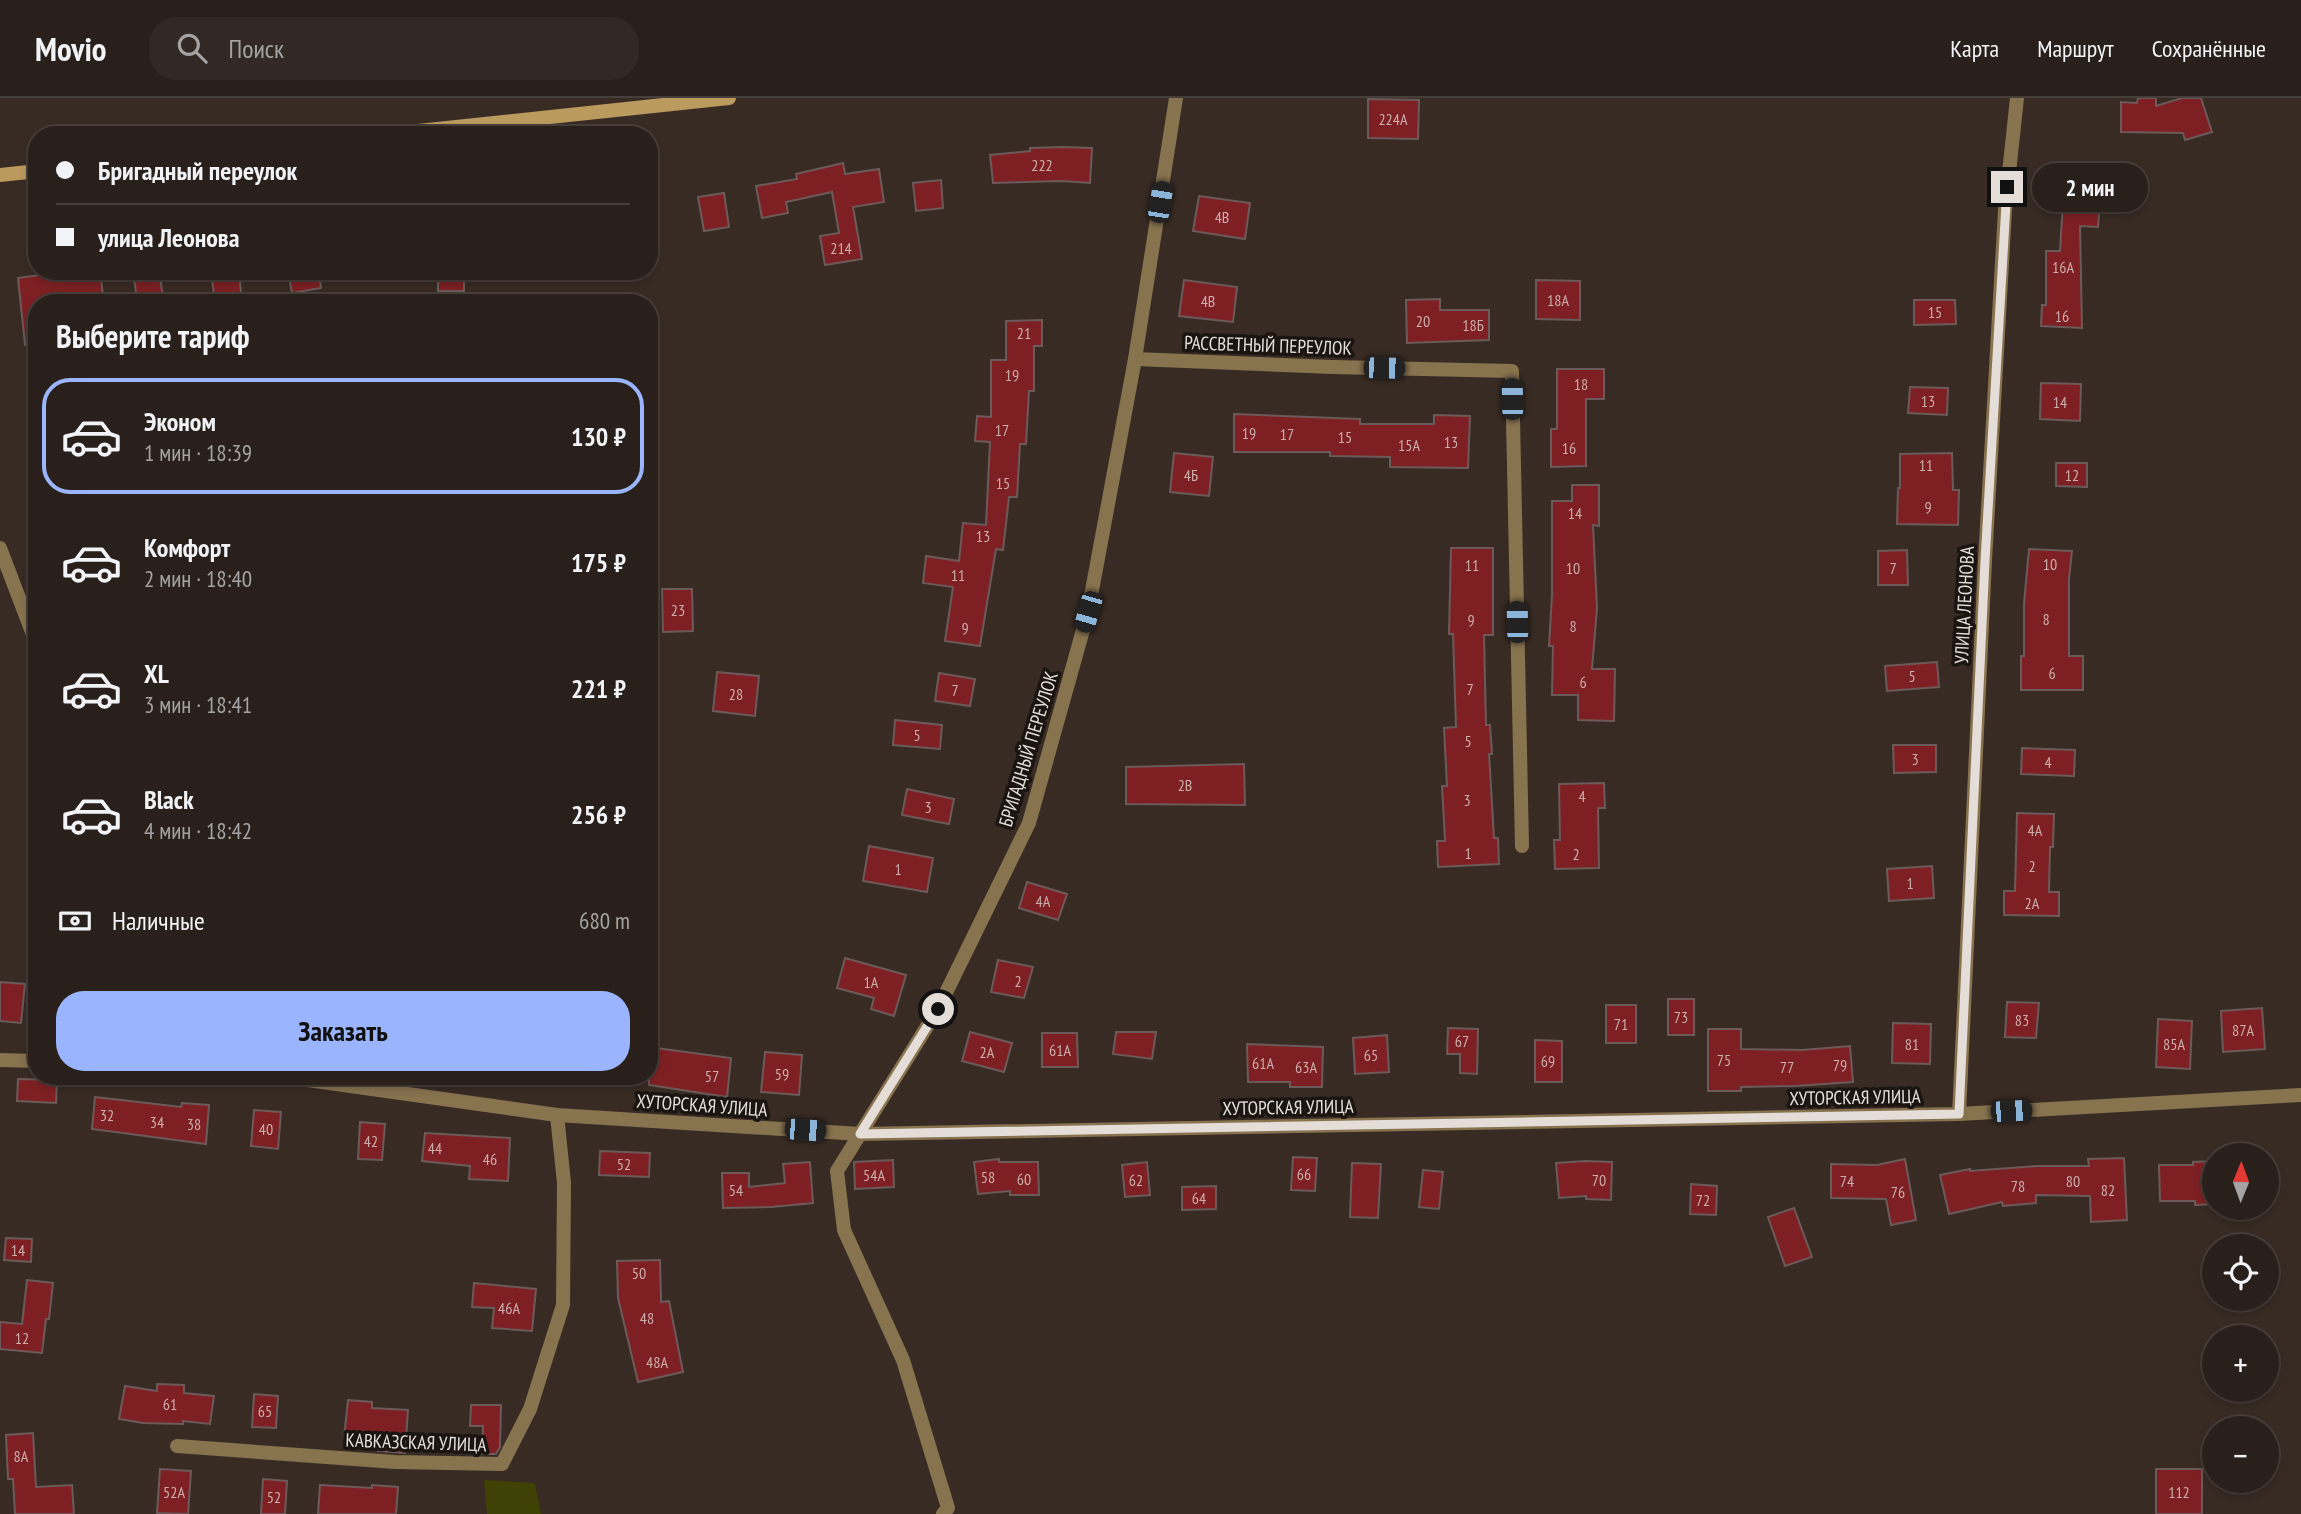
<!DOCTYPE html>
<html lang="ru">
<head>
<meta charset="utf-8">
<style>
  body { margin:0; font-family:"PT Sans Narrow",sans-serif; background:#322824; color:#f1f3f6; height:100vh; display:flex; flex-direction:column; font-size:26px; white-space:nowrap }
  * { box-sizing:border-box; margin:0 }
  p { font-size:23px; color:#a5a3a3 }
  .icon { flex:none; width:38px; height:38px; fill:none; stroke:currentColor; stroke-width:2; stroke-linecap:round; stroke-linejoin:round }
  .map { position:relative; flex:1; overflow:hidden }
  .details { position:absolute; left:28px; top:196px; width:630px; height:791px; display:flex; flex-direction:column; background:#2a201b; border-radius:28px; box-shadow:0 4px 10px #0003,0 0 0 2px #463e3a }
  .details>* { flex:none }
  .banner { position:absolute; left:28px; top:28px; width:630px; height:154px; border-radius:28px; box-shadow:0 4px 10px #0003,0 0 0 2px #463e3a; display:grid; align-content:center; height:154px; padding:0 28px; background:#2a201b }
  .needle { width:46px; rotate:1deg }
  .tools { position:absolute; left:2202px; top:1045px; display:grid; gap:14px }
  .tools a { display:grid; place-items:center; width:77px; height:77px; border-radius:50%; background:#2a201b; box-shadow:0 4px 10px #0003,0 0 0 2px #463e3a; font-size:35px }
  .end { position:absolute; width:32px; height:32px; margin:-16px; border:9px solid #e5ddd8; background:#111; box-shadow:0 0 0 4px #111 }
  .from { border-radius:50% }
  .bubble { position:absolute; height:49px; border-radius:24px; background:#2a201b; box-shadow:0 4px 10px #0003,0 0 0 2px #463e3a; font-size:23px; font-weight:600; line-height:49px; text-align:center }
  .car { position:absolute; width:21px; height:42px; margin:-21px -10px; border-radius:9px; box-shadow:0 0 5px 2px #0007; background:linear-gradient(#222 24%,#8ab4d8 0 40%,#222 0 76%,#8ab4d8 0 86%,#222 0) }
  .banner b { display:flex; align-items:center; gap:24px; height:66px; font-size:26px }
  .banner b+b { border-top:2px solid #463e3a }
  .banner i { width:18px; height:18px; background:#f1f3f6 }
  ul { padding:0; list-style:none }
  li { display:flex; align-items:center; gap:21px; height:116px; margin:0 14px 10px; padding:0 14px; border:4px solid transparent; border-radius:28px }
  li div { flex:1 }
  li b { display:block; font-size:26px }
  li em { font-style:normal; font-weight:600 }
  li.current { border-color:#9ab5fd }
  li>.icon { width:63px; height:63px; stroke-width:1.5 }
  h2 { padding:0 28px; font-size:32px; line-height:84px }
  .pay { display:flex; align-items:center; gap:18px; height:77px; padding:0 28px; font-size:26px }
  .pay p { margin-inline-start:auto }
  .button { display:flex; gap:14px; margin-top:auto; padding:14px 28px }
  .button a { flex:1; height:80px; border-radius:28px; background:#9ab5fd; color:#111; font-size:28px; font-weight:600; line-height:80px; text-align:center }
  header { display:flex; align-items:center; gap:42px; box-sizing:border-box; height:98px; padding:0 35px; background:#2a201b; border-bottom:2px solid #463e3a }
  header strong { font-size:33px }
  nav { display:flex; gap:38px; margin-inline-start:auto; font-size:24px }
  .search { width:490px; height:63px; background:#322824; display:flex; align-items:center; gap:18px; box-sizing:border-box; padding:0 24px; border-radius:28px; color:#a5a3a3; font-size:26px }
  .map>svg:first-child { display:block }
  .green { fill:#404105 }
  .building { fill:#7e2023; stroke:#6b5a59; stroke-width:2 }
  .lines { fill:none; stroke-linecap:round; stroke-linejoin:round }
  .street { stroke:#88734f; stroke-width:14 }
  .secondary { stroke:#bb9a5e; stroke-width:14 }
  .route { stroke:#e5ddd8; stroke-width:9 }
  .labels { text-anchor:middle; stroke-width:7; stroke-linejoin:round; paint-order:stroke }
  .number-label { font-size:16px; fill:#cbaeab }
  .street-label { font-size:19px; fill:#e5ddd8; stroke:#1b1512 }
</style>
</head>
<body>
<header>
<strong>Movio</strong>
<div class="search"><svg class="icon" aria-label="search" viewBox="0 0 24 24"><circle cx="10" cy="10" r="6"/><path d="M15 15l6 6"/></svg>Поиск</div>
<nav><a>Карта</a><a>Маршрут</a><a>Сохранённые</a></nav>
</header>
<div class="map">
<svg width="2301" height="1416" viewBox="0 0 2301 1416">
  <rect width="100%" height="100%" fill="#382b24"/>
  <!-- green -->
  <polygon class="green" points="484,1382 535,1385 541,1416 487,1416"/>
  <!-- building -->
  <g class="building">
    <polygon points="2138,0 2156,0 2156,8 2182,0 2201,0 2212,34 2185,42 2183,35 2121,34 2121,4 2137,5"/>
    <polygon points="1368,1 1419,2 1418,41 1368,40"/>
    <polygon points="1063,49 1092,50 1090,85 1062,83 993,85 990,57 1030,53 1030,50"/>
    <polygon points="843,65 845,76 879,71 884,104 853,109 862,161 825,167 820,138 839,135 832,94 786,104 788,115 762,120 756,88 797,81 796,76"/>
    <polygon points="941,82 943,110 916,113 913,85"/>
    <polygon points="2064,87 2101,89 2098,129 2080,128 2082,230 2041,228 2042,207 2046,207 2046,153 2060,153"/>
    <polygon points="724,95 729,129 704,133 698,99"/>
    <polygon points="1199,98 1250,105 1245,141 1193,133"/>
    <polygon points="68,173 100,173 104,205 37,205 37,246 25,247 18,180"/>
    <polygon points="133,173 159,173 163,199 137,202"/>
    <polygon points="211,173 239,173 242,205 215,205"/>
    <polygon points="288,173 319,173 321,190 292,195"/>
    <rect x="438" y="173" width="26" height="20"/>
    <polygon points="1184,182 1237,189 1233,224 1179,218"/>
    <polygon points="1536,182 1580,183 1580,222 1536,221"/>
    <polygon points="1440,201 1440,212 1489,212 1489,242 1407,245 1406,202"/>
    <polygon points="1914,202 1955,202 1956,226 1914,227"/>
    <polygon points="1042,222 1042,248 1034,248 1034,293 1029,293 1026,346 1020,346 1017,399 1009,399 1003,452 996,451 980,548 945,543 953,489 923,485 926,458 959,463 963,425 986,427 990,344 975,343 977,318 991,319 991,262 1006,262 1006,223"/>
    <polygon points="1557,271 1604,271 1604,301 1586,301 1586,368 1551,369 1551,331 1557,331"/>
    <polygon points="2041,285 2081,286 2080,323 2040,321"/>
    <polygon points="1910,289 1948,290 1947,317 1908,315"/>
    <polygon points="1234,316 1360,321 1360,326 1434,326 1434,317 1470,318 1468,370 1390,369 1390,359 1330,358 1330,354 1234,354"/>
    <polygon points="1174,355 1213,359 1209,398 1170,394"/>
    <polygon points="1952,355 1953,392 1959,392 1958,427 1897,426 1898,390 1900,390 1900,356"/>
    <polygon points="2056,365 2087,365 2087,389 2056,388"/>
    <polygon points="1572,387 1599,387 1599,428 1593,427 1597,510 1592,571 1615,571 1614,623 1578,622 1578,597 1552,597 1553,548 1549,548 1552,497 1552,403 1572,403"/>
    <polygon points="1451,450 1493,450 1493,537 1484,537 1486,627 1490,627 1492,656 1489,656 1494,740 1498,740 1499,766 1438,769 1437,743 1445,743 1442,688 1447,688 1444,630 1456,629 1453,536 1449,536"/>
    <polygon points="2029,451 2072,453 2069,481 2069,558 2083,558 2083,592 2021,592 2021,558 2024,558 2024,506"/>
    <polygon points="1907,452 1908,487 1878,487 1878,453"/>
    <polygon points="662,491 692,491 693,533 663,534"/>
    <polygon points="1937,564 1939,589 1887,593 1885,568"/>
    <polygon points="717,574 759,578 755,618 713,613"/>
    <polygon points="939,575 975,581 970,608 935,603"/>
    <polygon points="895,622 942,627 940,651 893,647"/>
    <polygon points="1893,647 1936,647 1936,674 1894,675"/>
    <polygon points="2022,650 2075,652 2074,678 2021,676"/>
    <polygon points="1244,666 1245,707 1126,706 1126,669"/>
    <polygon points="1604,685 1605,710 1598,710 1599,770 1555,771 1554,742 1560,742 1559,686"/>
    <polygon points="907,691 954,701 949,726 902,717"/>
    <polygon points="2017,715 2054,716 2053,749 2050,749 2049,794 2059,794 2059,818 2004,817 2004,793 2015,793"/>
    <polygon points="869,748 933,760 927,794 863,783"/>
    <polygon points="1932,768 1934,800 1889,803 1887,771"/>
    <polygon points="1027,784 1067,796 1058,822 1019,810"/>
    <polygon points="845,860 906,877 894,918 871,911 874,900 837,890"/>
    <polygon points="998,862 1033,869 1024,900 991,894"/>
    <polygon points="0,884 25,886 21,925 0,923"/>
    <rect x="1668" y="901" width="26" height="36"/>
    <polygon points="2007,904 2039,905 2036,940 2005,939"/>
    <rect x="1606" y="907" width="30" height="38"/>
    <polygon points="2262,910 2265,951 2223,954 2221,913"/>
    <polygon points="2158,921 2192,923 2190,971 2156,969"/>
    <polygon points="1893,925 1931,926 1930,966 1892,965"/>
    <polygon points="1448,930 1478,931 1477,976 1460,975 1460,956 1447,956"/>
    <polygon points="1708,931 1741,931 1741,951 1802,952 1850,948 1853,984 1795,988 1741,989 1741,993 1708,993"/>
    <polygon points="970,934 1012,945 1004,974 962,963"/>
    <polygon points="1116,934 1156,934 1152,961 1113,956"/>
    <polygon points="1042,935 1077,935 1078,969 1042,969"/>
    <polygon points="1387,937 1389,974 1355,976 1353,940"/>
    <polygon points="1535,942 1562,943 1562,984 1535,984"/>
    <polygon points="1247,946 1323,949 1322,989 1290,989 1290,984 1248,984"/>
    <polygon points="649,949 731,960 727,999 649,987"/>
    <polygon points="765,954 802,957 799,997 761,994"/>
    <polygon points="18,981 57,982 56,1005 17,1003"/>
    <polygon points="95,999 181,1009 182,1005 209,1007 206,1046 92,1031"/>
    <polygon points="254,1012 281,1014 278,1051 251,1048"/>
    <polygon points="360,1024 385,1026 382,1062 358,1061"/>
    <polygon points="425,1035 510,1040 508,1083 469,1081 470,1068 422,1063"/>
    <polygon points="600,1053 650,1055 649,1079 599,1077"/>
    <polygon points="1293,1059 1317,1060 1315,1093 1291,1092"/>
    <polygon points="2124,1060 2127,1122 2091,1124 2090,1098 2036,1097 2036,1105 2003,1108 2002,1104 1949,1116 1940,1077 1970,1071 1970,1073 2037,1068 2089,1068 2088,1061"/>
    <polygon points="999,1061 999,1064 1038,1064 1039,1097 1010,1097 1010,1093 978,1096 974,1064"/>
    <polygon points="1905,1061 1916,1122 1891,1127 1886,1101 1831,1100 1831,1066 1877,1067"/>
    <polygon points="893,1062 894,1089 855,1091 854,1064"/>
    <polygon points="1586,1063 1612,1064 1611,1102 1586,1101 1586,1098 1559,1100 1556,1065"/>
    <polygon points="2214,1063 2214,1106 2195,1107 2195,1103 2160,1103 2159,1067 2193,1067 2193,1064"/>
    <polygon points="810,1064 813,1105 771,1109 723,1110 722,1075 749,1075 749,1089 785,1085 783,1066"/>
    <polygon points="1147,1064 1150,1097 1125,1099 1122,1067"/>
    <polygon points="1352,1065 1381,1066 1378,1120 1350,1119"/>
    <polygon points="1423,1072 1443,1074 1439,1111 1419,1109"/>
    <polygon points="1691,1086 1717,1088 1716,1117 1690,1116"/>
    <polygon points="1216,1088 1216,1111 1182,1112 1182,1089"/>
    <polygon points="1794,1110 1812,1159 1785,1168 1768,1119"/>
    <polygon points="6,1140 32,1141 31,1164 4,1162"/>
    <polygon points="660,1162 661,1204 669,1203 683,1274 638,1284 618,1200 617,1163"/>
    <polygon points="27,1182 53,1185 49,1221 46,1221 42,1255 0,1251 0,1224 22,1226"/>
    <polygon points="474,1185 536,1191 532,1233 492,1230 494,1210 472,1209"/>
    <polygon points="157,1286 184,1287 184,1295 214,1298 210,1326 183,1323 183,1326 143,1325 119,1321 125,1288 157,1293"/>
    <polygon points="254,1296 278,1298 276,1330 252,1329"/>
    <polygon points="348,1302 372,1304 372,1310 408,1312 405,1355 378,1353 378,1344 344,1340"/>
    <polygon points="471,1307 501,1307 500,1349 496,1356 482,1356 483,1328 470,1328"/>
    <polygon points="33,1335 36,1389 72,1387 74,1416 15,1416 13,1381 8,1381 6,1337"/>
    <polygon points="160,1371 191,1373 188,1416 157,1415"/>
    <rect x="2156" y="1371" width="46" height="45"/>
    <polygon points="263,1381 287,1383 285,1416 261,1416"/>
    <polygon points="320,1387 372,1390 372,1387 398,1389 396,1416 318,1416"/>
  </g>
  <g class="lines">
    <!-- street -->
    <g class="street">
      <polyline points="1135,261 1333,269 1512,273 1522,748"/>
      <polyline points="0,450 37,547"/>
      <polyline points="0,962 37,963"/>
      <polyline points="279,978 557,1017 860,1036 1959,1016 2301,997"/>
      <polyline points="1959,1016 1985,463 2005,112 2017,0"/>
      <polyline points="177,1348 395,1364 502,1366 530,1311 563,1207 564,1085 557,1017"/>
      <polyline points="943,1416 948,1410 903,1262 844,1132 837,1073 938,911 1029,725 1088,514 1135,261 1176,0"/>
    </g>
    <!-- secondary -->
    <g class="secondary">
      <polyline points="380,37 729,0"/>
      <polyline points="0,77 37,73"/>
    </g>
  </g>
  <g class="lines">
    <!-- route -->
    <polyline class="route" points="938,911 860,1036 1959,1016 1985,463 2007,89"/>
  </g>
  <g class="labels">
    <!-- number labels -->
    <g class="number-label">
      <text x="1393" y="27">224А</text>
      <text x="1042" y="73">222</text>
      <text x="1222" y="125">4В</text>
      <text x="841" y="156">214</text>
      <text x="2063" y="175">16А</text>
      <text x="1558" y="208">18А</text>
      <text x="1208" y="209">4В</text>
      <text x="1935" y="220">15</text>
      <text x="2062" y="224">16</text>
      <text x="1423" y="229">20</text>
      <text x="1473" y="233">18Б</text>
      <text x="1024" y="241">21</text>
      <text x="1012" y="283">19</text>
      <text x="1581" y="292">18</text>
      <text x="1928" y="309">13</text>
      <text x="2060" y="310">14</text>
      <text x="1002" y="338">17</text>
      <text x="1249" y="341">19</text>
      <text x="1287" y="342">17</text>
      <text x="1345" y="345">15</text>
      <text x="1451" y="350">13</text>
      <text x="1409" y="353">15А</text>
      <text x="1569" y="356">16</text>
      <text x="1926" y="373">11</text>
      <text x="1191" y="383">4Б</text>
      <text x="2072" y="383">12</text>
      <text x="1003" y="391">15</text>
      <text x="1928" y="415">9</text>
      <text x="1575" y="421">14</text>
      <text x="983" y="444">13</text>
      <text x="2050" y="472">10</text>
      <text x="1472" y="473">11</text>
      <text x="1573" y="476">10</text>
      <text x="1893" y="476">7</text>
      <text x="958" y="483">11</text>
      <text x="678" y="518">23</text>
      <text x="2046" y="527">8</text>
      <text x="1471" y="528">9</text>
      <text x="1573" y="534">8</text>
      <text x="965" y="536">9</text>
      <text x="2052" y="581">6</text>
      <text x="1912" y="584">5</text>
      <text x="1583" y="590">6</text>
      <text x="1470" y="597">7</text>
      <text x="955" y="598">7</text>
      <text x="736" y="602">28</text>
      <text x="917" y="643">5</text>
      <text x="1468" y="649">5</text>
      <text x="1915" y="667">3</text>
      <text x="2048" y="670">4</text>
      <text x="1185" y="693">2В</text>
      <text x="1582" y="704">4</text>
      <text x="1467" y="708">3</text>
      <text x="928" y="715">3</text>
      <text x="2035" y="738">4А</text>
      <text x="1468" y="761">1</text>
      <text x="1576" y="762">2</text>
      <text x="2032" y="774">2</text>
      <text x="898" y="777">1</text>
      <text x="1910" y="791">1</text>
      <text x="1043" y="809">4А</text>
      <text x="2032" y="811">2А</text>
      <text x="1018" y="889">2</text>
      <text x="871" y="890">1А</text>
      <text x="1681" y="925">73</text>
      <text x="2022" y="928">83</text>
      <text x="1621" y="932">71</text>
      <text x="2243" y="938">87А</text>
      <text x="1462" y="949">67</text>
      <text x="1912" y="952">81</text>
      <text x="2174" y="952">85А</text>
      <text x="1060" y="958">61А</text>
      <text x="987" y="960">2А</text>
      <text x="1371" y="963">65</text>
      <text x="1724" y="968">75</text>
      <text x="1548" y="969">69</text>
      <text x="1263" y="971">61А</text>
      <text x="1840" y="973">79</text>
      <text x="1306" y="975">63А</text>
      <text x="1787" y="975">77</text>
      <text x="782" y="982">59</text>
      <text x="712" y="984">57</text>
      <text x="107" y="1023">32</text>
      <text x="157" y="1030">34</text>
      <text x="194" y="1032">38</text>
      <text x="266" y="1037">40</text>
      <text x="371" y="1049">42</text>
      <text x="435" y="1056">44</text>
      <text x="490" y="1067">46</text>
      <text x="624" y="1072">52</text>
      <text x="1304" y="1082">66</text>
      <text x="874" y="1083">54А</text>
      <text x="988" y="1085">58</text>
      <text x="1024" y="1087">60</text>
      <text x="1136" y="1088">62</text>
      <text x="1599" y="1088">70</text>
      <text x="1847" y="1089">74</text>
      <text x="2073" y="1089">80</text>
      <text x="2018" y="1094">78</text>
      <text x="736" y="1098">54</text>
      <text x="2108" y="1098">82</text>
      <text x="1898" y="1100">76</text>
      <text x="1199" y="1106">64</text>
      <text x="1703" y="1108">72</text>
      <text x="18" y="1158">14</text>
      <text x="639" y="1181">50</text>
      <text x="509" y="1216">46А</text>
      <text x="647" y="1226">48</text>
      <text x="22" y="1246">12</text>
      <text x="657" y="1270">48А</text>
      <text x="170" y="1312">61</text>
      <text x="265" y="1319">65</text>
      <text x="21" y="1364">8А</text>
      <text x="174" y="1400">52А</text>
      <text x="2179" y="1400">112</text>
      <text x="274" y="1405">52</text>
    </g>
    <!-- street labels -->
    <g class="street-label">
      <text transform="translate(1268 247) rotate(2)" y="7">РАССВЕТНЫЙ ПЕРЕУЛОК</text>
      <text transform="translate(1964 507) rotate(-87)" y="7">УЛИЦА ЛЕОНОВА</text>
      <text transform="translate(1028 651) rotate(-73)" y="7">БРИГАДНЫЙ ПЕРЕУЛОК</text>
      <text transform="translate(1855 999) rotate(-1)" y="7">ХУТОРСКАЯ УЛИЦА</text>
      <text transform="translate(702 1007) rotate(4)" y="7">ХУТОРСКАЯ УЛИЦА</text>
      <text transform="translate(1288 1009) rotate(-1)" y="7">ХУТОРСКАЯ УЛИЦА</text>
      <text transform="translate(416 1344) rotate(2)" y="7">КАВКАЗСКАЯ УЛИЦА</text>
    </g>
  </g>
</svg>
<div class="tools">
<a><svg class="needle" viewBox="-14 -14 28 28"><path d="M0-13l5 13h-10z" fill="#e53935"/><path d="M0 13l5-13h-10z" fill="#a5a3a3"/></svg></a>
<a><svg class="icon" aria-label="locate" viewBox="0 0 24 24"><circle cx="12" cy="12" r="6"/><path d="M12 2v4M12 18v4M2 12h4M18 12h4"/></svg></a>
<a>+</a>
<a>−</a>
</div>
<i class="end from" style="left:938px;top:911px"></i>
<i class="end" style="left:2007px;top:89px"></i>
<div class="bubble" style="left:2032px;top:65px;width:116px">2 мин</div>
<i class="car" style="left:1160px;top:104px;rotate:9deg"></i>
<i class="car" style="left:1384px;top:270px;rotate:91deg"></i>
<i class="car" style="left:1512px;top:301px;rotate:359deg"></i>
<i class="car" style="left:1088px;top:514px;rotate:196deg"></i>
<i class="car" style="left:1517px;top:524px;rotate:359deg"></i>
<i class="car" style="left:2011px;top:1013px;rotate:87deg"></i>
<i class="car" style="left:805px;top:1032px;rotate:94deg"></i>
<div class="banner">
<b><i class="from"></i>Бригадный переулок</b>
<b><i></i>улица Леонова</b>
</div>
<section class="details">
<h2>Выберите тариф</h2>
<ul>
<li class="current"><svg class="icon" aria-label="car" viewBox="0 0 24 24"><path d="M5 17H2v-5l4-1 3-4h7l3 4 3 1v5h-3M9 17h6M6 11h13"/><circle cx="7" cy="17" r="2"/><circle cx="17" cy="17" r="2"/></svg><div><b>Эконом</b><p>1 мин · 18:39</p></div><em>130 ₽</em></li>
<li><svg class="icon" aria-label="car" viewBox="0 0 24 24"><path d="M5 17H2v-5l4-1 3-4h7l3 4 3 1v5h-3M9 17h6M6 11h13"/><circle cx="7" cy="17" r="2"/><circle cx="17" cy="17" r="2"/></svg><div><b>Комфорт</b><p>2 мин · 18:40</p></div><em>175 ₽</em></li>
<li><svg class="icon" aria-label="car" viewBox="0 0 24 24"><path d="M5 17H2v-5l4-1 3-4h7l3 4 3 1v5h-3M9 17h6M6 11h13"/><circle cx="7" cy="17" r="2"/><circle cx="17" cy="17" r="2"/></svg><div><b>XL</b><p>3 мин · 18:41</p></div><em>221 ₽</em></li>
<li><svg class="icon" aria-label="car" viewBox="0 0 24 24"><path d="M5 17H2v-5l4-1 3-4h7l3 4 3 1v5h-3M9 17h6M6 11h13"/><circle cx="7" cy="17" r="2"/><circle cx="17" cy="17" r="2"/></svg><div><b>Black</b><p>4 мин · 18:42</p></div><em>256 ₽</em></li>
</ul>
<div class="pay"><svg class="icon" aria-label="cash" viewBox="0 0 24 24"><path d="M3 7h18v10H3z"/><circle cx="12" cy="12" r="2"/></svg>Наличные<p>680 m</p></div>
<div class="button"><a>Заказать</a></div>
</section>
</div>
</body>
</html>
